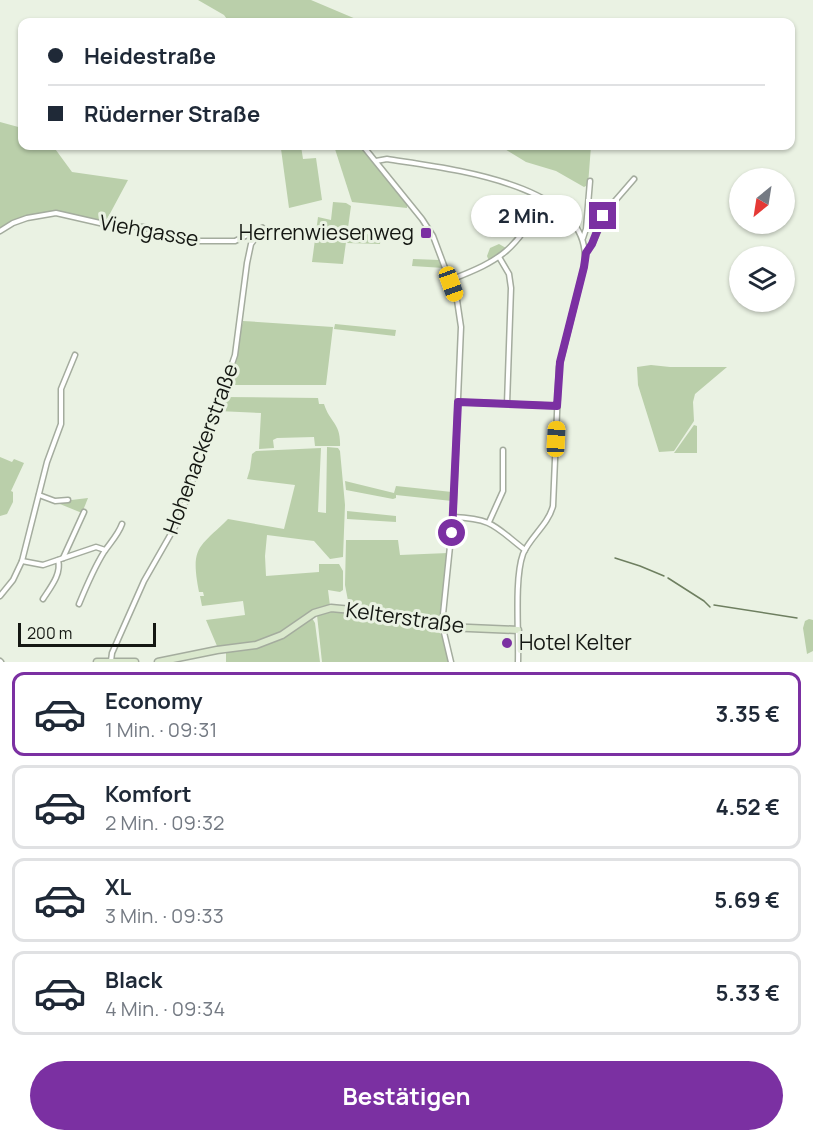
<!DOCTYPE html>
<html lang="de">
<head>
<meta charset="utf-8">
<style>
  body { margin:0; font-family:Manrope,sans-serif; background:#f2f2f3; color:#1f2937; height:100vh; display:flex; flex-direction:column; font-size:22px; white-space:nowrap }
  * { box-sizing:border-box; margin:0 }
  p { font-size:20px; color:#747a83 }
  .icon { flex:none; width:33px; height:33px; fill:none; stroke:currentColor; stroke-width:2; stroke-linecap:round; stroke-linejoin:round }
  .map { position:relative; height:662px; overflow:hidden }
  .drawer { display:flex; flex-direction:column; background:#fff; flex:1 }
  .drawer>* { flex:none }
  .top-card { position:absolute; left:18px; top:18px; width:777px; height:132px; border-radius:12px; box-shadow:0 2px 4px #0004; display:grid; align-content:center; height:132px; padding:0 30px; background:#fff }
  .needle { width:39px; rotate:210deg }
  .fabs { position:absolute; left:729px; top:168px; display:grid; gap:12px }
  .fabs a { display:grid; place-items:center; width:66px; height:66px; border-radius:50%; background:#fff; box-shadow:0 2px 4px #0004; font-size:30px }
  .scale { position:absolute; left:18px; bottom:15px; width:138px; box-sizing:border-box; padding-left:6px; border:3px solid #141712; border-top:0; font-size:16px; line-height:21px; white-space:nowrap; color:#141712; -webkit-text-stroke:4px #eaf2e3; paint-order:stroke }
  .end { position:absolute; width:27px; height:27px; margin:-14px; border:8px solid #7b30a2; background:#fff; box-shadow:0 0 0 3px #fff }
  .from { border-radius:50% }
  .bubble { position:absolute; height:42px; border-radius:21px; background:#fff; box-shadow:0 2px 4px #0004; font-size:20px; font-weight:700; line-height:42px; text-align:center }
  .car { position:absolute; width:18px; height:36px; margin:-18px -9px; border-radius:8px; box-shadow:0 0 4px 2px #0007; background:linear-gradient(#f5c518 24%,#345 0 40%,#f5c518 0 76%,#345 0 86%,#f5c518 0) }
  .top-card b { display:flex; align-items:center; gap:21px; height:57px; font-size:22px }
  .top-card b+b { border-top:2px solid #e0e1e3 }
  .top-card i { width:15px; height:15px; background:#1f2937 }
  ul { padding:10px 0 0; list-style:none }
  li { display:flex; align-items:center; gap:18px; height:84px; margin:0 12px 9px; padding:0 18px; border:3px solid #e0e1e3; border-radius:12px }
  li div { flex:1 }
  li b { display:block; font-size:22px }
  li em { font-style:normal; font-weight:700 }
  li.selected { border-color:#7b30a2 }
  li>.icon { width:54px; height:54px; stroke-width:1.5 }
  .cta { display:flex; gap:12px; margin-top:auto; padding:12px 30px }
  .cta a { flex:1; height:69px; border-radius:36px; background:#7b30a2; color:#fff; font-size:24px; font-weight:700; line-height:69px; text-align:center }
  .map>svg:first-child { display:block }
  .green { fill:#bacfaa }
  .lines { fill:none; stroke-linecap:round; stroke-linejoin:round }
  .stream { stroke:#6e7f60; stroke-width:1.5 }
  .street-casing { stroke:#a4ac9e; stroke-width:7 }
  .secondary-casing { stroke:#a4ac9e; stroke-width:9 }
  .street { stroke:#fff; stroke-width:4 }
  .secondary { stroke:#dae8cd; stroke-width:6 }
  .route { stroke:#7b30a2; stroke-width:8 }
  .poi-dot { fill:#7b30a2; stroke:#eaf2e3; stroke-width:2 }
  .labels { text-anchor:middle; stroke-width:6; stroke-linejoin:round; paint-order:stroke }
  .street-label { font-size:21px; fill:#141712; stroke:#eaf2e3 }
  .poi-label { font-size:21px; fill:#141712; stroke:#eaf2e3; text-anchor:end }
</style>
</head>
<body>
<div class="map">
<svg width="813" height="662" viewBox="0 0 813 662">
  <rect width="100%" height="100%" fill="#eaf2e3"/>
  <!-- green -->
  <g class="green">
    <polygon points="198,0 311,0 363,22 229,22 224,15"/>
    <polygon points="0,122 22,128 22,146 53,146 72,172 128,180 106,221 104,223 62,213 17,220 0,230"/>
    <polygon points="301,146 303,159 316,158 322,200 289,208 281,149"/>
    <polygon points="334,146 361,146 407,203 407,208 352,202"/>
    <polygon points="500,146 591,146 588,185 584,187 556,171 526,162"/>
    <polygon points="333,202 346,203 351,206 343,264 312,262 318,217 331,220"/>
    <polygon points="348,233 381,235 380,244 347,243"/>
    <polygon points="499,244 506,248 489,261 487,256 490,248"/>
    <polygon points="413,259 440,260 444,268 412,266"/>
    <polygon points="243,321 333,327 326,385 226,385 235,356"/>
    <polygon points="335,324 396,330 395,336 334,329"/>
    <polygon points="651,365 670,367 727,367 695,394 693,402 694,421 674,451 659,452 638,385 637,367"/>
    <path d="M 222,397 L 318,398 L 319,404 L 324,404 C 330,423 341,423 340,446 L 315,446 L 314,437 L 277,438 L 273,440 L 274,448 L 259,449 L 261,413 L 218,411 Z"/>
    <polygon points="694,425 697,426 697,453 674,453"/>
    <path d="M 327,447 L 338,448 L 340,451 L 345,505 L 343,557 L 330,559 L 314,541 L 267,535 L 265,556 L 266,576 L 319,572 L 319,564 L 339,564 L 343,571 L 343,590 L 340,592 L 328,590 L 330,606 C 295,626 259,649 217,646 L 206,620 L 245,615 L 243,601 L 202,606 L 200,596 L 204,596 L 203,592 L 199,592 C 190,546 199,548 228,519 L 284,529 L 295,485 L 247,479 L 250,469 L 252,454 L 256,451 L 321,448 L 318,512 L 326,513 Z"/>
    <polygon points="0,457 12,462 14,459 24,463 11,491 13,492 13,502 7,514 0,516"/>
    <polygon points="345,481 394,493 396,486 452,492 452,501 396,495 396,498 393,499 346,490"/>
    <polygon points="88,498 82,513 55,502"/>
    <polygon points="347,511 396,516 396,522 347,519"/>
    <polygon points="346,540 398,540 400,555 448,553 439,620 434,622 423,618 422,620 349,606 345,585"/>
    <polygon points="334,611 383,617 437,629 443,637 449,662 322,662 317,615"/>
    <polygon points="312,618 315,623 320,662 226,662 226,651 250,649 278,640"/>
    <polygon points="809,619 813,620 813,651 807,654 803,628 805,621"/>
  </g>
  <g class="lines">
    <!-- stream -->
    <g class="stream">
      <polyline points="615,558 640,566 664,576"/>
      <polyline points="668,578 704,601 710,607"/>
      <polyline points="714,605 797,618"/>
    </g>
    <defs>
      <g id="street">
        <polyline points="363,146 422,219 433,236 457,300 461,327 453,517 442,624 451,662"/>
        <path d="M 376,161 L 387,159 C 443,168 598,183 584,267 L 559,367 L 553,506 C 548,525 530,537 523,554 C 514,579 519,633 518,662"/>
        <polyline points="0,231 13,223 27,218 56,213 113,226 144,227 168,237 189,241 235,241 262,228"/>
        <polyline points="583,238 586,229 590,181"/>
        <polyline points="586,252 592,244 608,209 634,179"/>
        <polyline points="499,257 509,274 511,288 507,404"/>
        <path d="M 450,280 C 502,260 516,250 542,200"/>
        <polyline points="458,402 557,406"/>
        <polyline points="39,495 55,501 68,500"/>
        <path d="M 453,517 C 494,519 494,526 525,550"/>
        <polyline points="489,522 503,491 503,450"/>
        <polyline points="63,558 84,512"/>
        <polyline points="22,561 43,565 96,547 105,550"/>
        <polyline points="0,596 13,580 22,561 47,462 61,424 61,389 75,355"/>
        <path d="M 43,599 C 50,588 62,574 58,560"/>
        <path d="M 79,604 C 86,587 94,568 104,552 C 110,543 118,535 122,524"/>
        <polyline points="0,661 1,662"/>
        <polyline points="111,661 112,653 144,581 180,518 235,355 247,263 251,244 263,228"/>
      </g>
      <g id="secondary">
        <polyline points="97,662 135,662"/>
        <polyline points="158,662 217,650 256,645 282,635 314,613 331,608 373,612 446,627 518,630"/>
      </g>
    </defs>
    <!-- street casing -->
    <use href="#street" class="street-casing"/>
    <!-- secondary casing -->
    <use href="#secondary" class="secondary-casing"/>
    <!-- street -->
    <use href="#street" class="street"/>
    <!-- secondary -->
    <use href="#secondary" class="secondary"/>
  </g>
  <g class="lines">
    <!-- route -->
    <polyline class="route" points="452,533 458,402 557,406 560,362 584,267 586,253 592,244 603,216"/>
  </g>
  <!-- markers -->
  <g class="poi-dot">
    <rect x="420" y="227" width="12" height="12" rx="3"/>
    <circle cx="507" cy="643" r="6"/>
  </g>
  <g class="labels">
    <!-- street labels -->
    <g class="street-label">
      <text transform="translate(149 231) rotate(10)" y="7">Viehgasse</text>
      <text transform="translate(201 449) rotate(-70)" y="7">Hohenackerstraße</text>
      <text transform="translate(405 618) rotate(8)" y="7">Kelterstraße</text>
    </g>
    <!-- poi labels -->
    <g class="poi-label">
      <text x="414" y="240">Herrenwiesenweg</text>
      <text x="519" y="650" text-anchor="start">Hotel Kelter</text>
    </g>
  </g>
</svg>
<div class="fabs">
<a><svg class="needle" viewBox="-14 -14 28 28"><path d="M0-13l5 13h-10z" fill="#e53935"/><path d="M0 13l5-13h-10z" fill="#747a83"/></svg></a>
<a><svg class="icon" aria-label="layers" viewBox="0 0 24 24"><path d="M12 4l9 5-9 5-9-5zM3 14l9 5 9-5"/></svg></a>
</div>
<div class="scale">200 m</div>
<i class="end from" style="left:452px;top:533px"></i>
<i class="end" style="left:603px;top:216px"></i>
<div class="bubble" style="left:471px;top:195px;width:111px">2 Min.</div>
<i class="car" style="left:451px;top:284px;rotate:160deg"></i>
<i class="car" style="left:556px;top:439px;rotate:3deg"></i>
<div class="top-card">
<b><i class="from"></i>Heidestraße</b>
<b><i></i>Rüderner Straße</b>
</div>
</div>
<section class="drawer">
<ul>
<li class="selected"><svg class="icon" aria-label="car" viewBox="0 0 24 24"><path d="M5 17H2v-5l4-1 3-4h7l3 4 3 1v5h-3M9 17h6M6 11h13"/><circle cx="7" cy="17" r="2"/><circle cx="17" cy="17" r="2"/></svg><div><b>Economy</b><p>1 Min. · 09:31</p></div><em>3.35 €</em></li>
<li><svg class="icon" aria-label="car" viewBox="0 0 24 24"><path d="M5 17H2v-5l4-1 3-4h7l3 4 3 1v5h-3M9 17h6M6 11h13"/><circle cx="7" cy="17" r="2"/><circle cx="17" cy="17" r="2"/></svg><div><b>Komfort</b><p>2 Min. · 09:32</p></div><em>4.52 €</em></li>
<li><svg class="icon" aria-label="car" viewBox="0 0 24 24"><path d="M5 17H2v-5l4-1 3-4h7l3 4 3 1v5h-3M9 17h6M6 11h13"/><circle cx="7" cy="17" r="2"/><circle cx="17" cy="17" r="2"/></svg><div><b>XL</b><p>3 Min. · 09:33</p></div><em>5.69 €</em></li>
<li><svg class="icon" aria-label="car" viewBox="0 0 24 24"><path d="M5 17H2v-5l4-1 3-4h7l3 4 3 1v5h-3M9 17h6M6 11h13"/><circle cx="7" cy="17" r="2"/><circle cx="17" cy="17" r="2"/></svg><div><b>Black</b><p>4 Min. · 09:34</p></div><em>5.33 €</em></li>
</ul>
<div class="cta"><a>Bestätigen</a></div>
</section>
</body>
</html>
